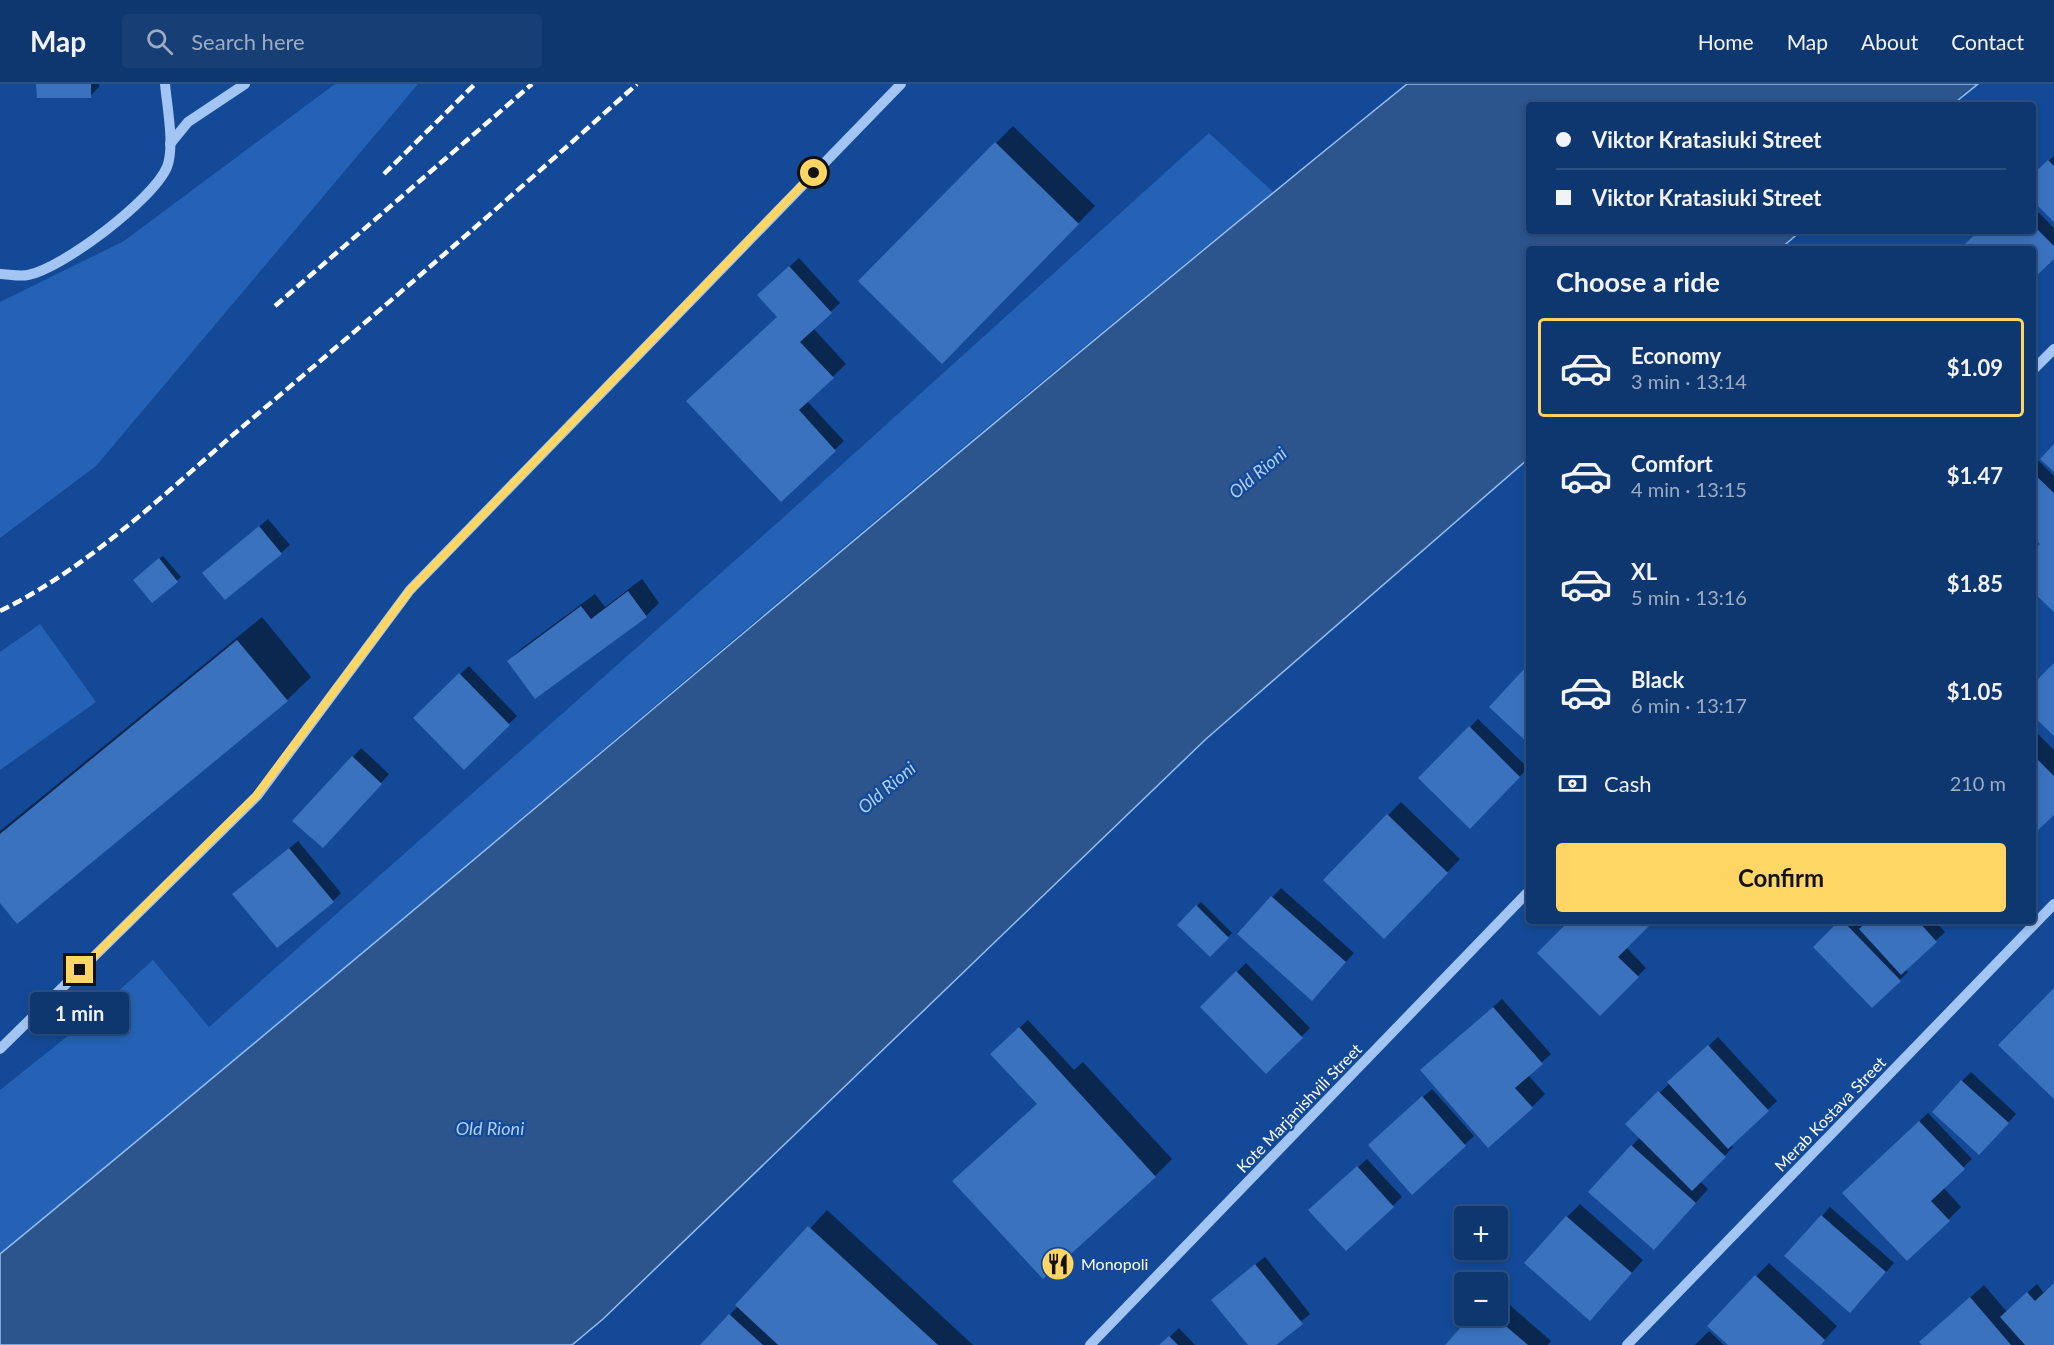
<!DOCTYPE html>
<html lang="en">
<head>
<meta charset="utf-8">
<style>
  body { margin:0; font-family:Lato,sans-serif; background:#173f75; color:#f1f3f6; height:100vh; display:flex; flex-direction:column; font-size:22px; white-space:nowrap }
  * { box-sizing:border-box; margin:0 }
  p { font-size:20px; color:#9bacc3 }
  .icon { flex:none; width:33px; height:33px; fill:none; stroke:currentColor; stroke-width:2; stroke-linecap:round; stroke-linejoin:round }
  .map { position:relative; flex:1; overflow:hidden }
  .panel { position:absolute; left:1526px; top:162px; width:510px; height:678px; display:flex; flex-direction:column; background:#0e3770; border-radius:6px; box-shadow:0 3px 9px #0003,0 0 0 2px #2e5183 }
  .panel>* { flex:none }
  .guide { position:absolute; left:1526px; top:18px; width:510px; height:132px; border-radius:6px; box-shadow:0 3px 9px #0003,0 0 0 2px #2e5183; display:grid; align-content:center; height:132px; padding:0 30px; background:#0e3770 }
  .buttons { position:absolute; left:1454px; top:1122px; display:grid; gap:12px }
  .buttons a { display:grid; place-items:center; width:54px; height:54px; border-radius:6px; background:#0e3770; box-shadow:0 3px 9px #0003,0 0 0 2px #2e5183; font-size:30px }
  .end { position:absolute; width:27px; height:27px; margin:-14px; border:8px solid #ffd664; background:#111; box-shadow:0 0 0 3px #111 }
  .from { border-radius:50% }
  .bubble { position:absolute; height:42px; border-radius:6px; background:#0e3770; box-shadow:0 3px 9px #0003,0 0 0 2px #2e5183; font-size:20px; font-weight:700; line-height:42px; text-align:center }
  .guide b { display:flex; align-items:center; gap:21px; height:57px; font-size:22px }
  .guide b+b { border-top:2px solid #2e5183 }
  .guide i { width:15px; height:15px; background:#f1f3f6 }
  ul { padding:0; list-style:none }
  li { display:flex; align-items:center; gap:18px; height:99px; margin:0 12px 9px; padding:0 18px; border:3px solid transparent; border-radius:6px }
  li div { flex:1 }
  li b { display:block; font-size:22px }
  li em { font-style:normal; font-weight:700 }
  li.active { border-color:#ffd664 }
  li>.icon { width:54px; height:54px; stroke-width:1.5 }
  h2 { padding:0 30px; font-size:27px; line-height:72px }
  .pay { display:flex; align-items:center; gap:15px; height:66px; padding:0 30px; font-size:22px }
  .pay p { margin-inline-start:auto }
  .button { display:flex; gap:12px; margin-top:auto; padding:12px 30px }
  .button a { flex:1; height:69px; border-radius:6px; background:#ffd664; color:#111; font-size:24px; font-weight:700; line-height:69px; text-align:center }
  header { display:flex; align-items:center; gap:36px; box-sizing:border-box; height:84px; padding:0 30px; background:#0e3770; border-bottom:2px solid #2e5183 }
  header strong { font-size:28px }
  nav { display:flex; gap:33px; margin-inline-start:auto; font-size:21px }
  .search { width:420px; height:54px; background:#173f75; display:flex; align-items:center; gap:15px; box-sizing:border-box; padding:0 21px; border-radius:6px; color:#9bacc3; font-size:22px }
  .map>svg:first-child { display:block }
  .green { fill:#2562b5 }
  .water { fill:#2c548d; stroke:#94bff6; stroke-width:1.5 }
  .shadow { fill:#0007 }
  .building { fill:#3b72be }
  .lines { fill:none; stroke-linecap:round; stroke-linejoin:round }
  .minor { stroke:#a2c5f3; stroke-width:10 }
  .rail { stroke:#fff; stroke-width:4.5; stroke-dasharray:10 4.5; stroke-linecap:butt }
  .route { stroke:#ffd664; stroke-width:8 }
  .labels { text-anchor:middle; stroke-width:4.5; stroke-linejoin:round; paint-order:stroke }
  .street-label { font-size:16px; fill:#fff; stroke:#134996 }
  .poi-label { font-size:16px; fill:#fff; stroke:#134996; text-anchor:start }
  .water-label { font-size:18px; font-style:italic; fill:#afcff9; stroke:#134996 }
</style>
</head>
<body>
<header>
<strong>Map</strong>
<div class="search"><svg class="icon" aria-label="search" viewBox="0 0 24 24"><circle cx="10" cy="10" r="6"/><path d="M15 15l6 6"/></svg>Search here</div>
<nav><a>Home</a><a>Map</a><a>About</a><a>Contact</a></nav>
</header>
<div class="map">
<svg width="2054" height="1261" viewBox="0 0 2054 1261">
  <rect width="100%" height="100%" fill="#134996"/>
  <!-- green -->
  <g class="green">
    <polygon points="335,0 418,0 96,382 0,454 0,218 124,157"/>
    <path d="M 1209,49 L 1273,108 C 844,456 427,819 0,1170 L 0,1006 L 69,951 L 153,876 L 209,943 L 785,432 Z"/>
    <polygon points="40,540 96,618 0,686 0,568"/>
  </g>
  <!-- water -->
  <path class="water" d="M 1407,0 L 1978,0 L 1952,21 L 1528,21 L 1528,147 L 1801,147 L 1780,165 L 1528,165 L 1528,375 L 1206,655 L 603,1235 L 572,1261 L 0,1261 L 0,1170 C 471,783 932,384 1407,0 Z"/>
  <!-- shadow -->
  <g class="shadow">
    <polygon points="38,0 99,0 99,3 90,12"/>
    <polygon points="1013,42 1095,122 942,278 860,197"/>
    <polygon points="2054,72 2054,136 2032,92"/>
    <polygon points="2032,122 2054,144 2054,173 2032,165 1972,165 1980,147 2032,147"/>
    <polygon points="799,174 840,219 813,244 846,280 807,317 844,357 781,416 779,232 768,202"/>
    <polygon points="2039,377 2054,392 2054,526 2042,460 2032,450 2032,383"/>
    <polygon points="268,435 290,461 281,469 204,489"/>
    <polygon points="163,472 181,493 152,517 139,492"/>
    <polygon points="642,495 659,519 646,532 535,613 509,577 522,564 595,510 605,523"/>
    <polygon points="262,533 311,593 287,616 0,817 0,747"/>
    <polygon points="469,582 517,632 464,684 415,634"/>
    <polygon points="1528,583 1528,657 1491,623"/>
    <polygon points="1478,635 1528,684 1470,742 1420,694"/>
    <polygon points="2032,644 2054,666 2054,729 2032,750"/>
    <polygon points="361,664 389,690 332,754 353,673"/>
    <polygon points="1401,718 1460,775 1384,853 1325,796"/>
    <polygon points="298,757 341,809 333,817 243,802"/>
    <polygon points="1281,804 1354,869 1320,906 1239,850"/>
    <polygon points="1201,818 1232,849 1210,871 1179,841"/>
    <polygon points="1571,837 1651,837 1626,863 1646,884 1600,930"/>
    <polygon points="1841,837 1859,837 1864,842 1869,837 1935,837 1945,848 1905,885 1908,888 1872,922"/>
    <polygon points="1246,879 1310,944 1266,988 1202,923"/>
    <polygon points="1502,915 1551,970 1528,991 1545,1010 1532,1023 1422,986"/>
    <polygon points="1028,936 1074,986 1083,978 1172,1075 1155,1092 1038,1020 1000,961"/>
    <polygon points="1718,953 1777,1017 1730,1060 1733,1063 1700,1097 1708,1105 1667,1151 1591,1108 1640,1053 1627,1040"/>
    <polygon points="1971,988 2016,1030 1988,1061 1962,997"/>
    <polygon points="1432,1005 1474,1052 1412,1108 1378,1053"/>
    <polygon points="1928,1029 1972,1075 1943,1103 1961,1123 1948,1136 1857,1096"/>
    <polygon points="1367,1075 1402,1113 1346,1165 1319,1118"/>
    <polygon points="1580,1120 1643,1176 1603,1222 1567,1133"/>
    <polygon points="1830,1123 1894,1179 1859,1219 1822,1132"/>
    <polygon points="827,1126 973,1261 702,1261"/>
    <polygon points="1265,1173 1310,1230 1273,1261 1250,1261 1222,1207"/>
    <polygon points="1769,1179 1837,1242 1820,1261 1730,1261 1709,1242"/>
    <polygon points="2037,1200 2044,1209 2054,1200 2054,1261 1924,1261 1921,1258 1984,1201 2007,1228"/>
    <polygon points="1497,1210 1551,1257 1548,1261 1447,1261 1473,1232 1497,1232"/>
    <polygon points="1179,1244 1195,1261 1161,1261"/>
    <polygon points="1709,1247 1724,1261 1695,1261"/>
  </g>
  <!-- building -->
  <g class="building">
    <polygon points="36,0 91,0 91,14 37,14"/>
    <polygon points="995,58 1079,140 942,280 858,197"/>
    <polygon points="2048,76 2054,82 2054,138 2032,116 2032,91"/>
    <polygon points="2032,140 2054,162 2054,175 2032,196 2032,165 1970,165 1965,160 1978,147 2032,147"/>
    <polygon points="789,182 832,229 800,258 834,294 799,326 836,367 781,418 686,317 777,233 757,211"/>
    <polygon points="2054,360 2054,388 2040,375"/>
    <polygon points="2032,388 2054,409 2054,528 2032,507 2032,467 2040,460 2032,452"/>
    <polygon points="259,442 282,470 225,516 202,489"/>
    <polygon points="159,474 178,498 152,519 133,496"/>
    <polygon points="628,507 647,533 535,615 507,577 581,522 591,535"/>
    <polygon points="237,556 288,617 17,840 0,819 0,750"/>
    <polygon points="2054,579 2054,652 2032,631 2032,601"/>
    <polygon points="1527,582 1528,584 1528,659 1489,623"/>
    <polygon points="459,589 510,641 464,686 413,634"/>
    <polygon points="1469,642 1520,693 1470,745 1418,694"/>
    <polygon points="2032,670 2054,692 2054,731 2032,752"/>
    <polygon points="352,672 382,700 323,764 292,737"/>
    <polygon points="1387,730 1448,789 1384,855 1323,796"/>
    <polygon points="289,764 334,818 277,864 232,810"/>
    <polygon points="1271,812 1346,878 1312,917 1237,850"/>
    <polygon points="1196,821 1229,854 1210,873 1177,841"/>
    <polygon points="1569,837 1648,837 1651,840 1618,873 1639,893 1600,932 1537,869"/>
    <polygon points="1839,837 1843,837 1901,897 1872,924 1813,863"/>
    <polygon points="1868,837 1918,837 1937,858 1901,891 1859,845"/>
    <polygon points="1236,887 1303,954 1266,990 1200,923"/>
    <polygon points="2054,904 2054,1015 1998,961"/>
    <polygon points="1493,923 1543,980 1515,1004 1533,1024 1488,1064 1420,986"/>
    <polygon points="1019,943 1156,1093 1043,1195 952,1097 1037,1020 990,970"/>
    <polygon points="1708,961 1769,1027 1728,1065 1667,998"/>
    <polygon points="1961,996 2009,1039 1979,1071 1932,1028"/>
    <polygon points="1658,1007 1726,1073 1692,1107 1625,1040"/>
    <polygon points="1422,1012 1466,1062 1412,1111 1368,1061"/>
    <polygon points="1919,1037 1965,1085 1931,1117 1950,1137 1907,1177 1842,1109"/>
    <polygon points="1631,1061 1696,1119 1654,1166 1588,1108"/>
    <polygon points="1357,1082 1394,1123 1346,1167 1308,1126"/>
    <polygon points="1821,1131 1886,1188 1850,1229 1784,1172"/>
    <polygon points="1566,1132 1632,1189 1590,1237 1524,1179"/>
    <polygon points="808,1142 938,1261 778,1261 735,1221"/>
    <polygon points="1255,1180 1303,1240 1276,1261 1248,1261 1211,1216"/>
    <polygon points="1755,1191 1825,1256 1821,1261 1728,1261 1707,1242"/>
    <polygon points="2054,1199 2054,1261 2025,1261 2000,1233 2027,1208 2035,1217"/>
    <polygon points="1970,1213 2011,1261 1922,1261 1919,1258"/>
    <polygon points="729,1230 763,1261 700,1261"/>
    <polygon points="1471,1232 1494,1232 1528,1261 1445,1261"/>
    <polygon points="1169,1252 1178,1261 1159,1261"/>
  </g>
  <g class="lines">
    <!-- minor -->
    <g class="minor">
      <polyline points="170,60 188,38 245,0"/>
      <path d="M 0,190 C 8,190 19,193 28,191 C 63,184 153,116 167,83 C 175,63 167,22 165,0"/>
      <polyline points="2032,287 2054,265"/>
      <polyline points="0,965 257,712 410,506 901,0"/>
      <polyline points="1090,1261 1528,808"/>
      <polyline points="1627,1261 2054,820"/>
    </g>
    <!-- rail -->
    <g class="rail">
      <polyline points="384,90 475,0"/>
      <polyline points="275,222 532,0"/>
      <path d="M 0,527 C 90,483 165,409 241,344 C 375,231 507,117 637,0"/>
    </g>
  </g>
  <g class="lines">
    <!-- route -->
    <polyline class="route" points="80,886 256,712 410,506 814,89"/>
  </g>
  <!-- icons -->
  <defs>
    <symbol id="restaurant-disc" viewBox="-11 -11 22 22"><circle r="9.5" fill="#ffd664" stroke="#134996"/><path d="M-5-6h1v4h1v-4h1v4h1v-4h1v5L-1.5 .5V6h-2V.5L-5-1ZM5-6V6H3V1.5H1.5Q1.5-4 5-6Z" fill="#111"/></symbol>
  </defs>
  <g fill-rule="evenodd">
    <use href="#restaurant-disc" x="1039" y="1161" width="38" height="38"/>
  </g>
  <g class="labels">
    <!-- street labels -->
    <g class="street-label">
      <text transform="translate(1299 1024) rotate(-46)" y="6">Kote Marjanishvili Street</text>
      <text transform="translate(1830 1030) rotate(-46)" y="6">Merab Kostava Street</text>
    </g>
    <!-- poi labels -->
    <g class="poi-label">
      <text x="1081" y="1186">Monopoli</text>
    </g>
    <!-- water labels -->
    <g class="water-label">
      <text transform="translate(1258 389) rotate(-40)" y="6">Old Rioni</text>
      <text transform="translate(887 704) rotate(-40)" y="6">Old Rioni</text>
      <text x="490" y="1051">Old Rioni</text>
    </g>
  </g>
</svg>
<div class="buttons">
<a>+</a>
<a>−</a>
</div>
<i class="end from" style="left:814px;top:89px"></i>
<i class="end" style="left:80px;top:886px"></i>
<div class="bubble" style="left:30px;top:908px;width:99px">1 min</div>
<div class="guide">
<b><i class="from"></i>Viktor Kratasiuki Street</b>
<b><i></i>Viktor Kratasiuki Street</b>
</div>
<section class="panel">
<h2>Choose a ride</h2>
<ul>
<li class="active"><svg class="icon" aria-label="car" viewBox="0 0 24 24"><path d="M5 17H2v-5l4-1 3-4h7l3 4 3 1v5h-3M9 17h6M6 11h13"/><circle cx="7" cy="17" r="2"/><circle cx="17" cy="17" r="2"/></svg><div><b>Economy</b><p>3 min · 13:14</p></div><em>$1.09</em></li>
<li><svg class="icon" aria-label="car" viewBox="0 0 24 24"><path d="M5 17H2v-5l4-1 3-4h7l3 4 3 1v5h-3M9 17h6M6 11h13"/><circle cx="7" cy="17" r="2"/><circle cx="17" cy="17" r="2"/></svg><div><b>Comfort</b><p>4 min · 13:15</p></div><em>$1.47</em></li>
<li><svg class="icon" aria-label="car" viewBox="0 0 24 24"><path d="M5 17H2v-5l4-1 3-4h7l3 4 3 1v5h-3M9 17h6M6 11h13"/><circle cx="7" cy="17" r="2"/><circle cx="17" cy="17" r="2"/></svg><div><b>XL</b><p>5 min · 13:16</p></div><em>$1.85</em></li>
<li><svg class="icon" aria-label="car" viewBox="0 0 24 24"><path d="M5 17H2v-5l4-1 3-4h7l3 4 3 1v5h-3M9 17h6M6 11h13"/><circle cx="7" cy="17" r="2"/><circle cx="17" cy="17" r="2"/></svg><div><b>Black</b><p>6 min · 13:17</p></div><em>$1.05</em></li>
</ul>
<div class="pay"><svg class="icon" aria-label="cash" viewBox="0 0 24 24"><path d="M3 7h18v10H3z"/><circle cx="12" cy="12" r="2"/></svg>Cash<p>210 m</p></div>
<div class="button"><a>Confirm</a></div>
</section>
</div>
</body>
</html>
